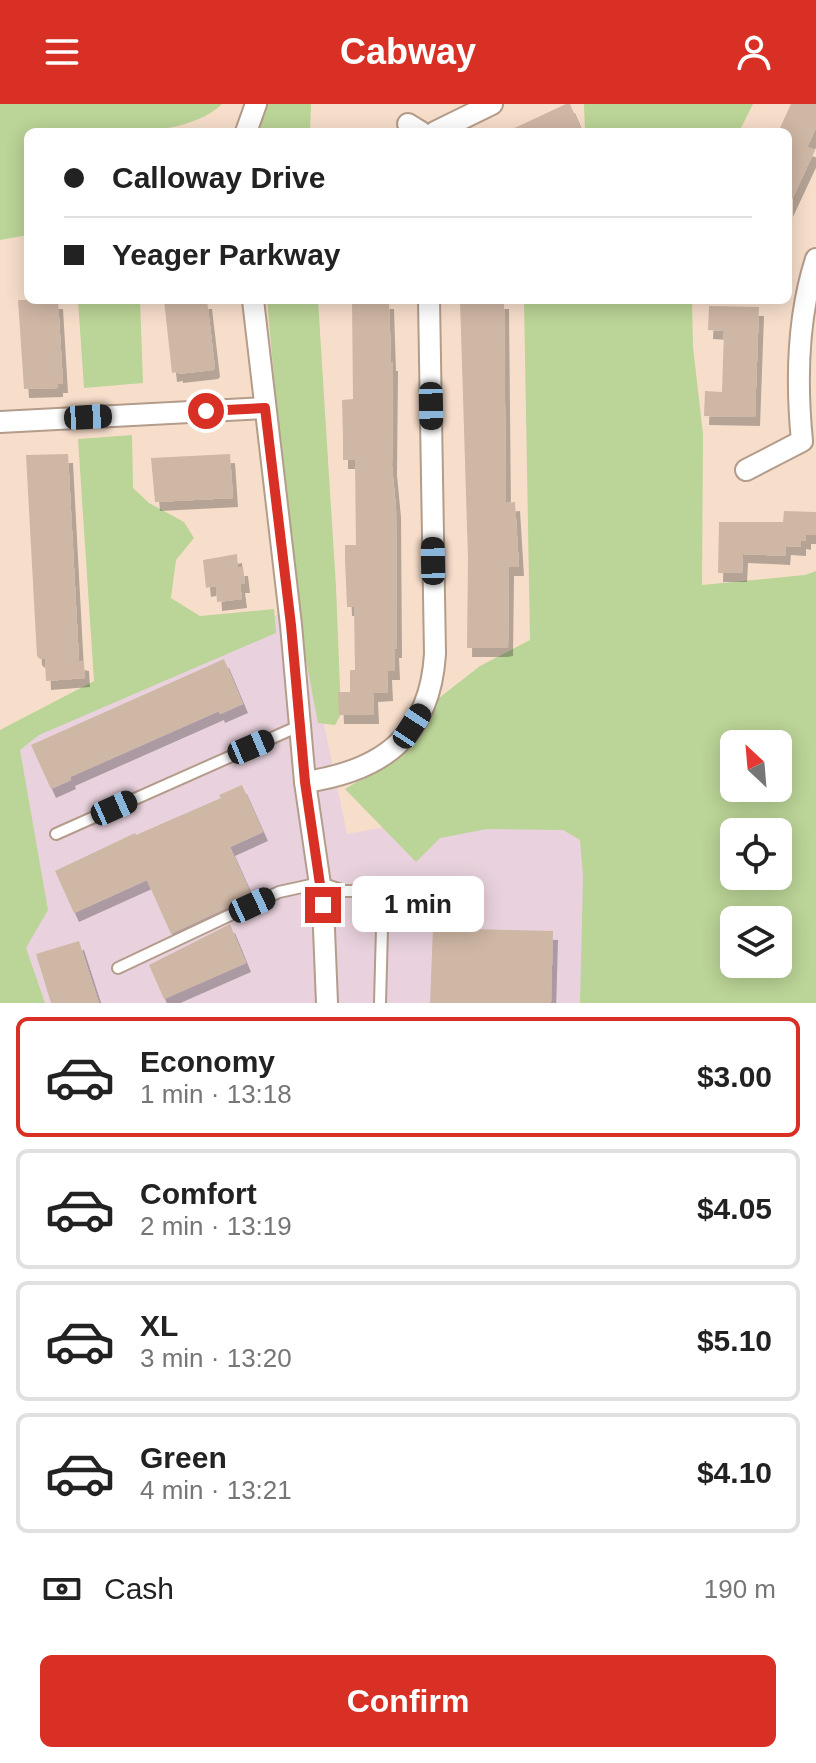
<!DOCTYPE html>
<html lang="en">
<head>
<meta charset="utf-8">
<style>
  body { margin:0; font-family:Helvetica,sans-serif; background:#f2f2f2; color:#222; height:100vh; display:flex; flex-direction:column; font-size:30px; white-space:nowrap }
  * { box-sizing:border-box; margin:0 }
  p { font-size:26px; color:#767676 }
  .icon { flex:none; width:44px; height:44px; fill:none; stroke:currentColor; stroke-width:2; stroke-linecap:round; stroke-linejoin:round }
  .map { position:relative; height:899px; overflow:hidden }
  .sheet { display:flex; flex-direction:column; background:#fff; flex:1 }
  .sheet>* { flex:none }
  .banner { position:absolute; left:24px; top:24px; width:768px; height:176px; border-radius:12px; box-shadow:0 4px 20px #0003; display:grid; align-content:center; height:176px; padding:0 40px; background:#fff }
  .needle { width:52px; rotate:334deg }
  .fabs { position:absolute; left:720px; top:626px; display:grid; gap:16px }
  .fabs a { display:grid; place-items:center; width:72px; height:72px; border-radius:12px; background:#fff; box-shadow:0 4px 20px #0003; font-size:40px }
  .end { position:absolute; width:36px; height:36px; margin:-18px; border:10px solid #d93025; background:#fff; box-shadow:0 0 0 4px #fff }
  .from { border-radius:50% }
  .bubble { position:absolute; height:56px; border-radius:12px; background:#fff; box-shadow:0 4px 20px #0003; font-size:26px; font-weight:600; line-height:56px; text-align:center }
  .car { position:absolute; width:24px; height:48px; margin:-24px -12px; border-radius:10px; box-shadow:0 0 6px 2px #0007; background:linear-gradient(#222 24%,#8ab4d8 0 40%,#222 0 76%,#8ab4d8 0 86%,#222 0) }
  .banner b { display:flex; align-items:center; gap:28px; height:76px; font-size:30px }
  .banner b+b { border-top:2px solid #e0e0e0 }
  .banner i { width:20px; height:20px; background:#222 }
  ul { padding:14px 0 0; list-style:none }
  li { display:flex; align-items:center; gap:24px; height:120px; margin:0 16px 12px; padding:0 24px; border:4px solid #e0e0e0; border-radius:12px }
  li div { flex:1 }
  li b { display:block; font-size:30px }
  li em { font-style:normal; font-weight:600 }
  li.on { border-color:#d93025 }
  li>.icon { width:72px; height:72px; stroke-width:1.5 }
  .pay { display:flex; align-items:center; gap:20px; height:88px; padding:0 40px; font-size:30px }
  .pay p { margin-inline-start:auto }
  .button { display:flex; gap:16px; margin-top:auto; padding:16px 40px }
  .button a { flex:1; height:92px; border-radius:12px; background:#d93025; color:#fff; font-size:32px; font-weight:600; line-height:92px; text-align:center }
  header { display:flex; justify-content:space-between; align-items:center; height:104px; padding:0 40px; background:#d93025; color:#fff; font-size:36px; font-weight:600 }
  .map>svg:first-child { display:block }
  .industrial { fill:#e9d2dd }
  .green { fill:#bbd497; fill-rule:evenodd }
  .building { fill:#cfb7a5; filter:url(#shadow) }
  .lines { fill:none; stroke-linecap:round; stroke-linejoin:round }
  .service-casing { stroke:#b49c8b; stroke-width:14 }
  .minor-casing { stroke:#b49c8b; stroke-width:24 }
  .service { stroke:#fff; stroke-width:10 }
  .minor { stroke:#fff; stroke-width:20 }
  .route { stroke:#d93025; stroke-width:10 }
</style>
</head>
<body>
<header><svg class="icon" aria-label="menu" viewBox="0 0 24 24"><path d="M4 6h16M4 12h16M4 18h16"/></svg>Cabway<svg class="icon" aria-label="person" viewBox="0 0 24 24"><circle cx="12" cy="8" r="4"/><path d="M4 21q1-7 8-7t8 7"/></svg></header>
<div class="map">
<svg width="816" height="899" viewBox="0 0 816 899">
  <defs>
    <filter id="shadow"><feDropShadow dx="5" dy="9" stdDeviation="0" flood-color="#0004"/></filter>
  </defs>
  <rect width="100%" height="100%" fill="#f7decb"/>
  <!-- industrial -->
  <polygon class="industrial" points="299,501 347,730 586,686 593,899 0,899 0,638"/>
  <!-- green -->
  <g class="green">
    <path d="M 0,0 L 222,0 C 182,39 81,28 28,28 L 28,131 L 0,136 Z"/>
    <polygon points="267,0 311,0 310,28 257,28"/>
    <polygon points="584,0 753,0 739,28 585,28"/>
    <polygon points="78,196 140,196 143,279 84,284"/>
    <polygon points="267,196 318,196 336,483 341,610 335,621 318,619 293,487"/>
    <path d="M 524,196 L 692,196 L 693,243 L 703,330 L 702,481 L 805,471 L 816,467 L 816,899 L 580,899 L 583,772 L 580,736 L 563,726 L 487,725 L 440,734 L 416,758 L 345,685 L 394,656 L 424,625 L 439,594 L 480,562 L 530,536 ZM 734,640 L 778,640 L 778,684 L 734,684 ZM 734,728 L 778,728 L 778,772 L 734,772 ZM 734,816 L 778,816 L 778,860 L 734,860 Z"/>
    <polygon points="132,331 133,384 149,399 184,418 194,434 176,456 171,494 200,512 274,505 276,529 39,631 20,646 48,806 26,844 45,899 0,899 0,626 94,577 78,335"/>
  </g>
  <!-- building -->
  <g class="building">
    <polygon points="566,0 570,0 582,28 506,28"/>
    <polygon points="791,0 816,0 816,24 807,43 815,46 788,104 788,28 778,28"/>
    <polygon points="18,196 58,196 63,280 58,280 58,284 24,285"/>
    <polygon points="164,196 207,196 215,264 213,266 178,270 178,268 172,269"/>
    <polygon points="352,196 389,196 391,258 393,258 392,362 396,404 397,545 394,545 395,567 387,567 388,588 373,589 374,611 339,611 338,588 350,588 350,566 355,566 354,503 347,503 345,456 345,441 356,441 355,356 343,356 343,335 342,296 353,295"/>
    <polygon points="460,196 504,196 506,399 515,398 519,463 509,463 508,543 502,544 467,544 468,454"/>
    <polygon points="709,202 759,203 755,313 704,312 705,287 722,288 724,227 708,226"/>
    <polygon points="68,350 79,557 84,558 85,574 46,577 45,555 40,555 37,552 26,351"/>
    <polygon points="230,350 233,394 155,398 151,354"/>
    <polygon points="784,407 816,408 816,431 806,431 806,437 801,436 801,443 786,442 785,452 743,450 742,469 718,469 719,418 783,418"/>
    <polygon points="237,450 238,463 243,463 245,480 240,480 242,495 217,498 216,482 206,484 203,456"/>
    <polygon points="224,555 243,600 220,610 219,607 70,673 71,676 51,685 31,641"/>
    <polygon points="242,681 263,728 230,743 252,792 171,830 147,776 74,809 55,767 135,729 136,731 221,694 219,691"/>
    <polygon points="230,820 246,859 164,895 149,861"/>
    <polygon points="433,824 553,827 551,899 430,899"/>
    <polygon points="79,837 99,899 51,899 36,850"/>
  </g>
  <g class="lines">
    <defs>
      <g id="service">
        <polyline points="56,730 299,622"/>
        <polyline points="118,864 279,788 320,779 345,787 383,787 380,899"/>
      </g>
      <g id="minor">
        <polyline points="408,20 421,28"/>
        <polyline points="246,28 256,0"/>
        <polyline points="435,28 492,0"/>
        <polyline points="253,196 291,521 305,678 323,801 327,899"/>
        <polyline points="0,318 265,304"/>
        <path d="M 746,366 L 802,337 C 796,276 797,214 816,155"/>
        <path d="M 305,678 C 382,667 430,632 435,550 L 429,196"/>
      </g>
    </defs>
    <!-- service casing -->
    <use href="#service" class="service-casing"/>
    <!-- minor casing -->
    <use href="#minor" class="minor-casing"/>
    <!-- service -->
    <use href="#service" class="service"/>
    <!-- minor -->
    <use href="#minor" class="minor"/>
  </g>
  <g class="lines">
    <!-- route -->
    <polyline class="route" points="206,307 265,304 291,521 305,678 323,801"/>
  </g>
</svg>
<div class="fabs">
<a><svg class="needle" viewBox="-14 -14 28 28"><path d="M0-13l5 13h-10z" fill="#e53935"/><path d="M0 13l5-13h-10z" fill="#767676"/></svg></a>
<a><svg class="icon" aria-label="locate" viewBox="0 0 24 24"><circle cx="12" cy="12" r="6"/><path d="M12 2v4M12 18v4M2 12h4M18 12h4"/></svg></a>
<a><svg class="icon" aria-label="layers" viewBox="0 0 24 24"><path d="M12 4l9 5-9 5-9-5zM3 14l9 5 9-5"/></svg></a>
</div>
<i class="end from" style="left:206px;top:307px"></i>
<i class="end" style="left:323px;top:801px"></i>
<div class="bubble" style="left:352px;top:772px;width:132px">1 min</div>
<i class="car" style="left:431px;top:302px;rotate:179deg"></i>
<i class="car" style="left:88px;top:313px;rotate:87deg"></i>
<i class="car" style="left:433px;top:457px;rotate:359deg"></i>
<i class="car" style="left:412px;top:622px;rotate:33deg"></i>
<i class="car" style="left:251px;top:643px;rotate:67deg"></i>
<i class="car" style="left:114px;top:704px;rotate:66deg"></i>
<i class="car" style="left:252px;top:801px;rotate:65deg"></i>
<div class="banner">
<b><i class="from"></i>Calloway Drive</b>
<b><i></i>Yeager Parkway</b>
</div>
</div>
<section class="sheet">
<ul>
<li class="on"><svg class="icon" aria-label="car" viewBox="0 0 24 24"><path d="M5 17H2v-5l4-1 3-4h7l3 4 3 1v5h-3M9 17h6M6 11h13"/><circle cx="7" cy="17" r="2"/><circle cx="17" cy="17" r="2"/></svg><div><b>Economy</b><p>1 min · 13:18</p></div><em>$3.00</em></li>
<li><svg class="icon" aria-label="car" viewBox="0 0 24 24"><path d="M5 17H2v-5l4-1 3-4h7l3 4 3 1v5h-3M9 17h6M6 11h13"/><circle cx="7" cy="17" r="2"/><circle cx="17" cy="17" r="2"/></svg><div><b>Comfort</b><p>2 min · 13:19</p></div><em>$4.05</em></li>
<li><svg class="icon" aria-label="car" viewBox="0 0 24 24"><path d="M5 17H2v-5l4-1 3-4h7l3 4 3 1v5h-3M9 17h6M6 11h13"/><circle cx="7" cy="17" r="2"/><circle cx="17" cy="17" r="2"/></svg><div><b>XL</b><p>3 min · 13:20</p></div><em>$5.10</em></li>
<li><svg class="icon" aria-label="car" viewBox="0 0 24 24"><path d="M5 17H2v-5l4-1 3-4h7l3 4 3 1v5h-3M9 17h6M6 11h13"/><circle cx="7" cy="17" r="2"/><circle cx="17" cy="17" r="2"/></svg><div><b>Green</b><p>4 min · 13:21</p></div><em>$4.10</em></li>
</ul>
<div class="pay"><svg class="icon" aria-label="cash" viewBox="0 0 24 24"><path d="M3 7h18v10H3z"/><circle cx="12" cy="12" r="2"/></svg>Cash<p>190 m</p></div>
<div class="button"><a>Confirm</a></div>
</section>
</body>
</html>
